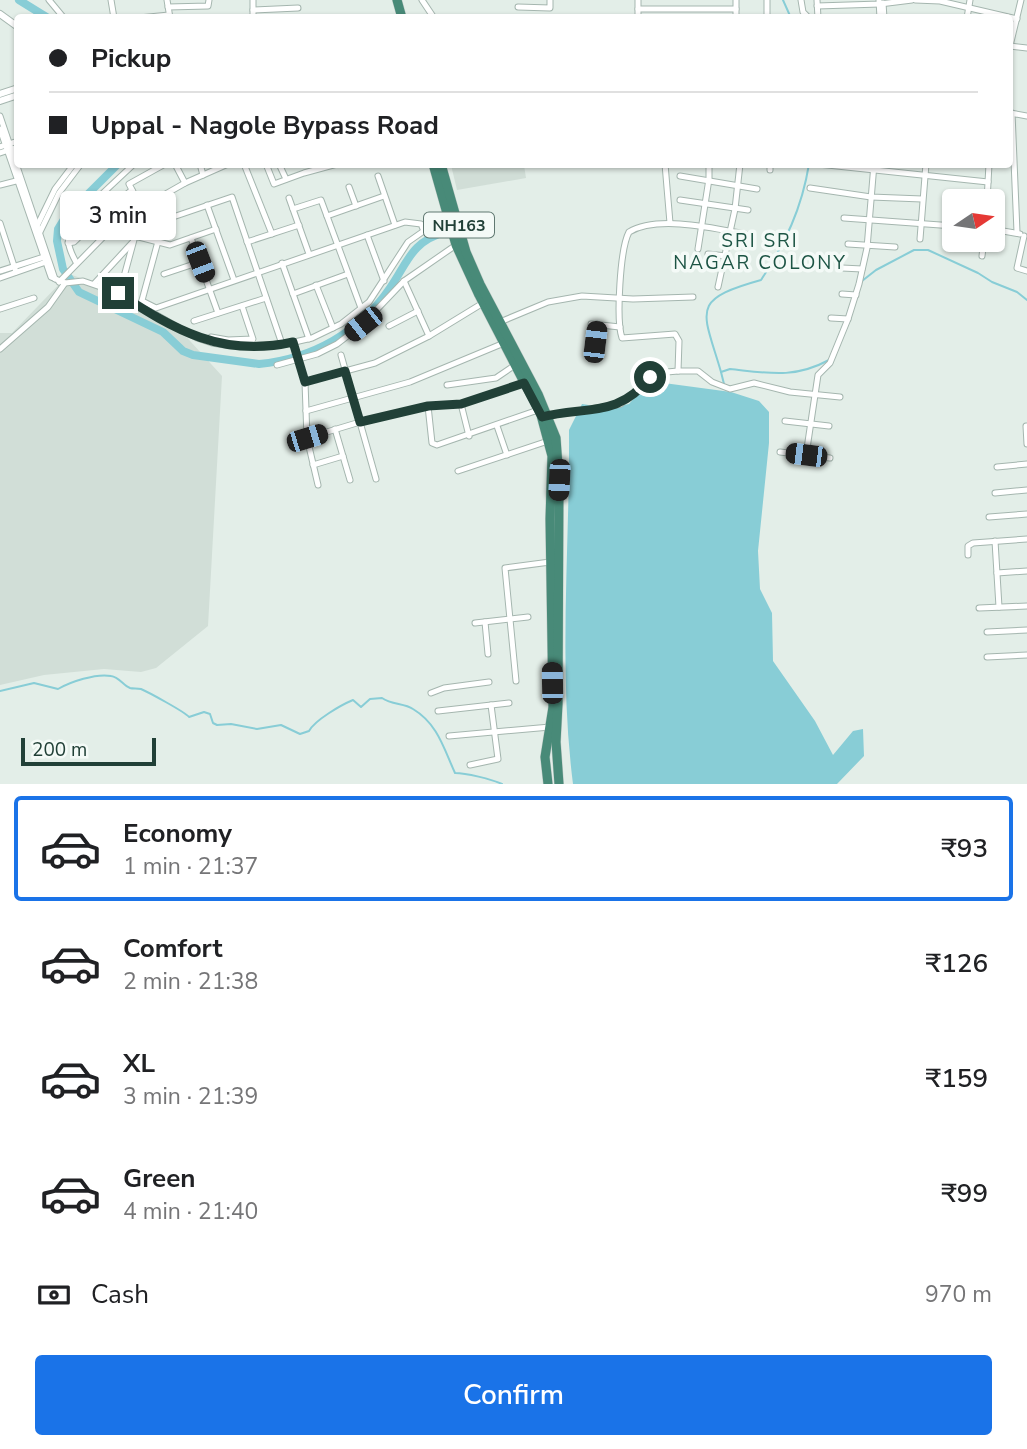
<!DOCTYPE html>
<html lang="en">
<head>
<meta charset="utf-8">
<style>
  body { margin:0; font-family:"Nunito Sans",sans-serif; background:#f6f6f6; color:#202124; height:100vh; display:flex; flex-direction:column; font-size:26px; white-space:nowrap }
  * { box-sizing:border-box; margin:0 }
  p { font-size:23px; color:#757577 }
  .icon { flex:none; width:38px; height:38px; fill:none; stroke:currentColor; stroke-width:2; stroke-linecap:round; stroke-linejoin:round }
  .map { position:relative; height:784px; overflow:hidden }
  .drawer { display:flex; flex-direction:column; background:#fff; flex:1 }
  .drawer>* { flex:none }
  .top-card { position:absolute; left:14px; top:14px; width:999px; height:154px; border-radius:7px; box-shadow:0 2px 5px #0004; display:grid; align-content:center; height:154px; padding:0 35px; background:#fff }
  .needle { width:46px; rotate:77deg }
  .controls { position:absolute; left:942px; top:189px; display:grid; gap:14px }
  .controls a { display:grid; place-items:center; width:63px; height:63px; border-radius:7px; background:#fff; box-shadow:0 2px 5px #0004; font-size:35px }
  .scale { position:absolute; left:21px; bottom:18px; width:135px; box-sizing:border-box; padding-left:7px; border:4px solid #214037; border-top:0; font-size:19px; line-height:24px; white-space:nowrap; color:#214037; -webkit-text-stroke:5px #f4faf7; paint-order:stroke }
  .end { position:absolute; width:32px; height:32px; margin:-16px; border:9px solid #214037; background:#fff; box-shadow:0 0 0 4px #fff }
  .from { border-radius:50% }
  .bubble { position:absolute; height:49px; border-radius:7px; background:#fff; box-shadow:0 2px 5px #0004; font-size:23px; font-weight:600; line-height:49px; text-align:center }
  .car { position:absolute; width:21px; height:42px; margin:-21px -10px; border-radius:9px; box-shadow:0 0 5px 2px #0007; background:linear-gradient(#222 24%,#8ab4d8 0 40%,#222 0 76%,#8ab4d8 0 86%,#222 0) }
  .top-card b { display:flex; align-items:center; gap:24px; height:66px; font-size:26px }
  .top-card b+b { border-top:2px solid #e0e0e0 }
  .top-card i { width:18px; height:18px; background:#202124 }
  ul { padding:12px 0 0; list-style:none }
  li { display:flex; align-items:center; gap:21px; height:105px; margin:0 14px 10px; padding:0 21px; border:4px solid transparent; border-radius:7px }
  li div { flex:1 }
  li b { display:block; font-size:26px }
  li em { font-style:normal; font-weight:600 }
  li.on { border-color:#1a73e8 }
  li>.icon { width:63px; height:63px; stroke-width:1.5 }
  .pay { display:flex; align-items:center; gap:18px; height:77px; padding:0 35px; font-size:26px }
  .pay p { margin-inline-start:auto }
  .primary-button { display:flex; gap:14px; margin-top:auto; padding:14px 35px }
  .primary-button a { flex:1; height:80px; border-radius:7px; background:#1a73e8; color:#fff; font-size:28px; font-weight:600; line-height:80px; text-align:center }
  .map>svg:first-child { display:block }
  .built { fill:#d1ded7 }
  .water { fill:#88cdd6 }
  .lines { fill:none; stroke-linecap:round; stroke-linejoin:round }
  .stream { stroke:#88cdd6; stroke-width:2 }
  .river { stroke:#88cdd6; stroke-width:8 }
  .minor-casing { stroke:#a5b6af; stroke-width:7 }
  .tertiary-casing { stroke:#a5b6af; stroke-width:8 }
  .trunk-casing { stroke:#c1cac7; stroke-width:10 }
  .minor { stroke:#fff; stroke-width:5 }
  .tertiary { stroke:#fff; stroke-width:6 }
  .trunk { stroke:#488a78; stroke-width:9 }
  .route { stroke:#214037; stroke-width:9 }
  .labels { text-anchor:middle; stroke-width:7; stroke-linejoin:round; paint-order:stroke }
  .shield { fill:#f4faf7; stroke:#607871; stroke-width:2 }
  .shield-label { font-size:16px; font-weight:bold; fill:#214037 }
  .neighbourhood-label { font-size:19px; letter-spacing:2px; fill:#1c5444; stroke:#f4faf7 }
</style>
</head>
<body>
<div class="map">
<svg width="1027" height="784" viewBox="0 0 1027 784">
  <rect width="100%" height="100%" fill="#e3eee8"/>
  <!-- built -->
  <g class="built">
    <polygon points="451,165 524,165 526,178 457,190"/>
    <polygon points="69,274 122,292 170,319 222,376 208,626 156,668 141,672 104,669 44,675 0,685 0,333 12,333"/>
  </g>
  <!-- water -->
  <path class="water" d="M 649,381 L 731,392 L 759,401 L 769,412 L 769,443 L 758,551 L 760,589 L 772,613 L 773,661 L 815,721 L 833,755 L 853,731 L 863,729 L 864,756 L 837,784 L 573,784 C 558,667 570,547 569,430 L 582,404 L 608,408 L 629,404 Z"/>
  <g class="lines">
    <!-- stream -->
    <g class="stream">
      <polyline points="783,0 791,18"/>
      <polyline points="862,281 876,270 914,250 928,250 978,273 992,282 1017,292 1027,300"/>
      <path d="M 721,372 C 703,310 689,300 761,280 C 785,244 802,208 809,164"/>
      <path d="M 724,384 L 721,372 L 730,369 C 768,373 794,379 829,360"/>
      <path d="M 0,691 L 34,683 L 58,689 C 70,682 96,673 111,676 C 119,677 123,685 130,688 C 133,689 137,688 141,689 C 148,692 185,712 189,717 L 204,712 L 210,714 L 213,723 L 217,725 L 231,724 L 257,729 L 281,725 L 300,734 L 309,731 C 315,720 341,705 353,700 L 361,707 L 370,699 L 382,698 C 392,705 404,703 413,709 C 438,724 444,749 455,773 C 466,773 491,779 502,784"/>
    </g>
    <!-- river -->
    <g class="river">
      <polyline points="19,0 48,18"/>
      <path d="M 118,164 L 66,216 L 58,229 L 57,241 L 63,269 L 79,292 L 163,332 L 183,351 L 193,355 L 259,364 C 312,359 360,332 390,288 C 408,262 411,242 445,232"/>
    </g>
    <defs>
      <g id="minor">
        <polyline points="49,0 64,18"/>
        <polyline points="111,0 114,18"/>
        <polyline points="167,0 170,18"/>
        <polyline points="253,0 253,18"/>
        <polyline points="422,0 434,18"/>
        <polyline points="638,0 638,18"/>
        <polyline points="736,0 736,18"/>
        <polyline points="767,0 767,18"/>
        <polyline points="801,0 803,12 809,18"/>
        <polyline points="817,0 818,18"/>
        <polyline points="879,0 880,18"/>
        <polyline points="915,0 940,1 1017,19"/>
        <polyline points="883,3 884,18"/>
        <polyline points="817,6 880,4 912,0"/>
        <polyline points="168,7 208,6 209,0"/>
        <polyline points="518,7 550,8 550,0"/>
        <polyline points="638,9 736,9"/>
        <polyline points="253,10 298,8"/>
        <polyline points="139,18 169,15"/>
        <polyline points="967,18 970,0"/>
        <polyline points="1010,46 1021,0"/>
        <polyline points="1010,46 1027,48"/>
        <polyline points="1010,113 1027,116"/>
        <polyline points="1012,113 1017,232"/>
        <polyline points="0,116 55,279"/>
        <polyline points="0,129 51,277 65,283 83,281 118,293 197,338 212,343 231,346 286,344 312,338 341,324 369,302 408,242 448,214"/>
        <polyline points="0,147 18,141"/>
        <polyline points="0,153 18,147"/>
        <polyline points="175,164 185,183"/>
        <polyline points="200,164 203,175"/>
        <polyline points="244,164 272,234"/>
        <polyline points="266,164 274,184 304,173 337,164"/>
        <polyline points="279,164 286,179"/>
        <polyline points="665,164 670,223"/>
        <polyline points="770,164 770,170"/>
        <polyline points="818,164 988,182"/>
        <polyline points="378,176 395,225"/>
        <polyline points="680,176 757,189"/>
        <polyline points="0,185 20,180"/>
        <polyline points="349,187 356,206"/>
        <polyline points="810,188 871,197 922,199"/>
        <polyline points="289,198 309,254"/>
        <polyline points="680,200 748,210"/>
        <polyline points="987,201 989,164"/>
        <polyline points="207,205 234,280"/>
        <polyline points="141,207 129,184 165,164"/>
        <polyline points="293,209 321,200 361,308"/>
        <polyline points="327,216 384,196"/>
        <polyline points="844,218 954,226"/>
        <polyline points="120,220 135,236 170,245 216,229"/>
        <polyline points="0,223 16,272"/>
        <polyline points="37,226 55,189 74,164"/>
        <polyline points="992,229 1020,234"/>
        <polyline points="40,232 59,193 81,164"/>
        <path d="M 745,234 C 713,228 657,215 629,232 C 620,249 616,320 622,338 L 675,334 L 679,341 L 678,371 L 698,371 L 712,382 L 730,389 L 754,383 L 790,392 L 840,397"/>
        <polyline points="367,235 384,281"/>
        <polyline points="1024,236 1017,268 1027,271"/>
        <polyline points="140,237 170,218 232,197 282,344"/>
        <polyline points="191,238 218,313"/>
        <polyline points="920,239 926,164"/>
        <polyline points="247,242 299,225"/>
        <polyline points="68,243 74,242 108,209 132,190"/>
        <polyline points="848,244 895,247"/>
        <polyline points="698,249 709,179 709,164"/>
        <polyline points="708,254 726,256"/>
        <polyline points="982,256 984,240"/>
        <path d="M 76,262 C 67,246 66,238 73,221 L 134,164"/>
        <polyline points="282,263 309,339"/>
        <polyline points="842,268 862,269"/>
        <polyline points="0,271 44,257"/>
        <polyline points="164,274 200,262"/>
        <polyline points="0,278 46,262"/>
        <polyline points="404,281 429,336"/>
        <polyline points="59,282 120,220 185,183 228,164"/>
        <polyline points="94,284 132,243"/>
        <polyline points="316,285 333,328"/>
        <polyline points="718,287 735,209 740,164"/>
        <polyline points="293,294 348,274"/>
        <polyline points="842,294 856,295"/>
        <polyline points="119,295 135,236"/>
        <polyline points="142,301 156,308 405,222 421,224 424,231"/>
        <polyline points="141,304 163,223"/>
        <polyline points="0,309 34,298"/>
        <polyline points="831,318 848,319"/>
        <polyline points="194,321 266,298"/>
        <polyline points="500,322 548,302 582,296 633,299 693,297"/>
        <polyline points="591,324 620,327"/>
        <polyline points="389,326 418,311"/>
        <polyline points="211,337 228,340 253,339 242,306"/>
        <polyline points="595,342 597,324"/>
        <polyline points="293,343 305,382 307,438 318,485"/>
        <polyline points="0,349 48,307 65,283"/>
        <polyline points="341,355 376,479"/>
        <polyline points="277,365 317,354 337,344 363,324 404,281 456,245"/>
        <polyline points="305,382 375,363 429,336 483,303"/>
        <polyline points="447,385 496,378 515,365"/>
        <polyline points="461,404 469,436"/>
        <polyline points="428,406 432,443 437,445 538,410"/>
        <polyline points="306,411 410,382 504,343"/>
        <polyline points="547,416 621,404 656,373 678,371"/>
        <polyline points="785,421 829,426"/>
        <polyline points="497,426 507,455"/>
        <polyline points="1026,426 1027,444"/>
        <polyline points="335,429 350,480"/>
        <polyline points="307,438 360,422 428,406 461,404 524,383"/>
        <polyline points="780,452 830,458"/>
        <polyline points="806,455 818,375 830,363 848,319 859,284 867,248 874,164"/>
        <polyline points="313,465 343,456"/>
        <polyline points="997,467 1027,464"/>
        <polyline points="458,471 548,441"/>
        <polyline points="995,493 1027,490"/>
        <polyline points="989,517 1027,514"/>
        <polyline points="995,541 999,607"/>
        <polyline points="968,555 968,546 973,543 1027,539"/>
        <polyline points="997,573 1027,571"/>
        <polyline points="979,608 1027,606"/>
        <polyline points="485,622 488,654"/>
        <polyline points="475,623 528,617"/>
        <polyline points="987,632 1027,630"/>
        <polyline points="987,657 1027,655"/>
        <polyline points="516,681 505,568 550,562"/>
        <polyline points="431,693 444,688 489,682"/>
        <polyline points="438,711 509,703"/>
        <polyline points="449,736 550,727"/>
        <polyline points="470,765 498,759 491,705"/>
      </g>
      <g id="tertiary">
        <polyline points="0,14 18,27"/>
        <polyline points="0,94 18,88"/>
        <polyline points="0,101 18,95"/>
      </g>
      <g id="trunk">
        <polyline points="397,0 402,18"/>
        <polyline points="433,164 456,245 479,295 541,415 552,456 550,519 553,707 545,757 548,784"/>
        <polyline points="441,164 466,252 480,284 538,394 556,438 559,480 558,704 556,742 559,784"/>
      </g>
    </defs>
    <!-- minor casing -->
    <use href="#minor" class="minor-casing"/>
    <!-- tertiary casing -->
    <use href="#tertiary" class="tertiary-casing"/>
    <!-- trunk casing -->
    <use href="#trunk" class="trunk-casing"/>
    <!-- minor -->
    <use href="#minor" class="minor"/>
    <!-- tertiary -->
    <use href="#tertiary" class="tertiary"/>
    <!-- trunk -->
    <use href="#trunk" class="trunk"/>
  </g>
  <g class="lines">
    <!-- route -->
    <path class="route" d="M 118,293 C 175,330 222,358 293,342 L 305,382 L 345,371 L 360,422 L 428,406 L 461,404 L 524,383 L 542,417 C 585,406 619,418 650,377"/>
  </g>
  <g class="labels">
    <!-- shield labels -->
    <rect class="shield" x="424" y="212.5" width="70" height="25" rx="5"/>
    <g class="shield-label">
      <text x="459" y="231">NH163</text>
    </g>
    <!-- neighbourhood labels -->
    <g class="neighbourhood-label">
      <text x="760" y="247">SRI SRI<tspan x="760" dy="22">NAGAR COLONY</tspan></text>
    </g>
  </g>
</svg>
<div class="controls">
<a><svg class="needle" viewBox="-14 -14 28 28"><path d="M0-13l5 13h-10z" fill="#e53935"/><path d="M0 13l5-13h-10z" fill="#757577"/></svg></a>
</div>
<div class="scale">200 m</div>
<i class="end from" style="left:650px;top:377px"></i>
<i class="end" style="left:118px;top:293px"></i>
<div class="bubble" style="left:60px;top:191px;width:116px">3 min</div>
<i class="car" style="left:200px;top:262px;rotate:159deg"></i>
<i class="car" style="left:363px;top:324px;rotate:232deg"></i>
<i class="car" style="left:595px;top:342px;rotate:7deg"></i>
<i class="car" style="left:307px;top:438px;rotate:73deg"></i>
<i class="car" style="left:806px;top:455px;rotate:277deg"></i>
<i class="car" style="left:559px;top:480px;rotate:183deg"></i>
<i class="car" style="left:552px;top:683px;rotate:359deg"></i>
<div class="top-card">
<b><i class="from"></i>Pickup</b>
<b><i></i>Uppal - Nagole Bypass Road</b>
</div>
</div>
<section class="drawer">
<ul>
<li class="on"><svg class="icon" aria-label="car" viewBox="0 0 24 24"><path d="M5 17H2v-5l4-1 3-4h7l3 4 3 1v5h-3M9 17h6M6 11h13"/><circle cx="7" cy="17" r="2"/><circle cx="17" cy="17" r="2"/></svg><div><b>Economy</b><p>1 min · 21:37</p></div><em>₹93</em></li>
<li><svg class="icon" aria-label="car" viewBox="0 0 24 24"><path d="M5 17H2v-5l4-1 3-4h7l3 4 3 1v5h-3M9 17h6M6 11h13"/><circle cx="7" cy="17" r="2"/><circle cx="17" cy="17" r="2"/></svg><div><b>Comfort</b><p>2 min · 21:38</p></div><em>₹126</em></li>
<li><svg class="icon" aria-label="car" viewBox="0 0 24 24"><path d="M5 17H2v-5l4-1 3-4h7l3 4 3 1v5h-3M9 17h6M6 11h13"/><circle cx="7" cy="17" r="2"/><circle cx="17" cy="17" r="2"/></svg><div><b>XL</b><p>3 min · 21:39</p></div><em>₹159</em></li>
<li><svg class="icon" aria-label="car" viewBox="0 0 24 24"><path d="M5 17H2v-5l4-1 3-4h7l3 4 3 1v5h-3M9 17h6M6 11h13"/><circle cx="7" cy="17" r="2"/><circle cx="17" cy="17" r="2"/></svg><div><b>Green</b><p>4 min · 21:40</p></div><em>₹99</em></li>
</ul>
<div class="pay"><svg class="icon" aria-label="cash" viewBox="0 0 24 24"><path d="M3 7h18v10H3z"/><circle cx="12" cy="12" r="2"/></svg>Cash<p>970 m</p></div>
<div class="primary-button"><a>Confirm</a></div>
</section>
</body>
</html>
